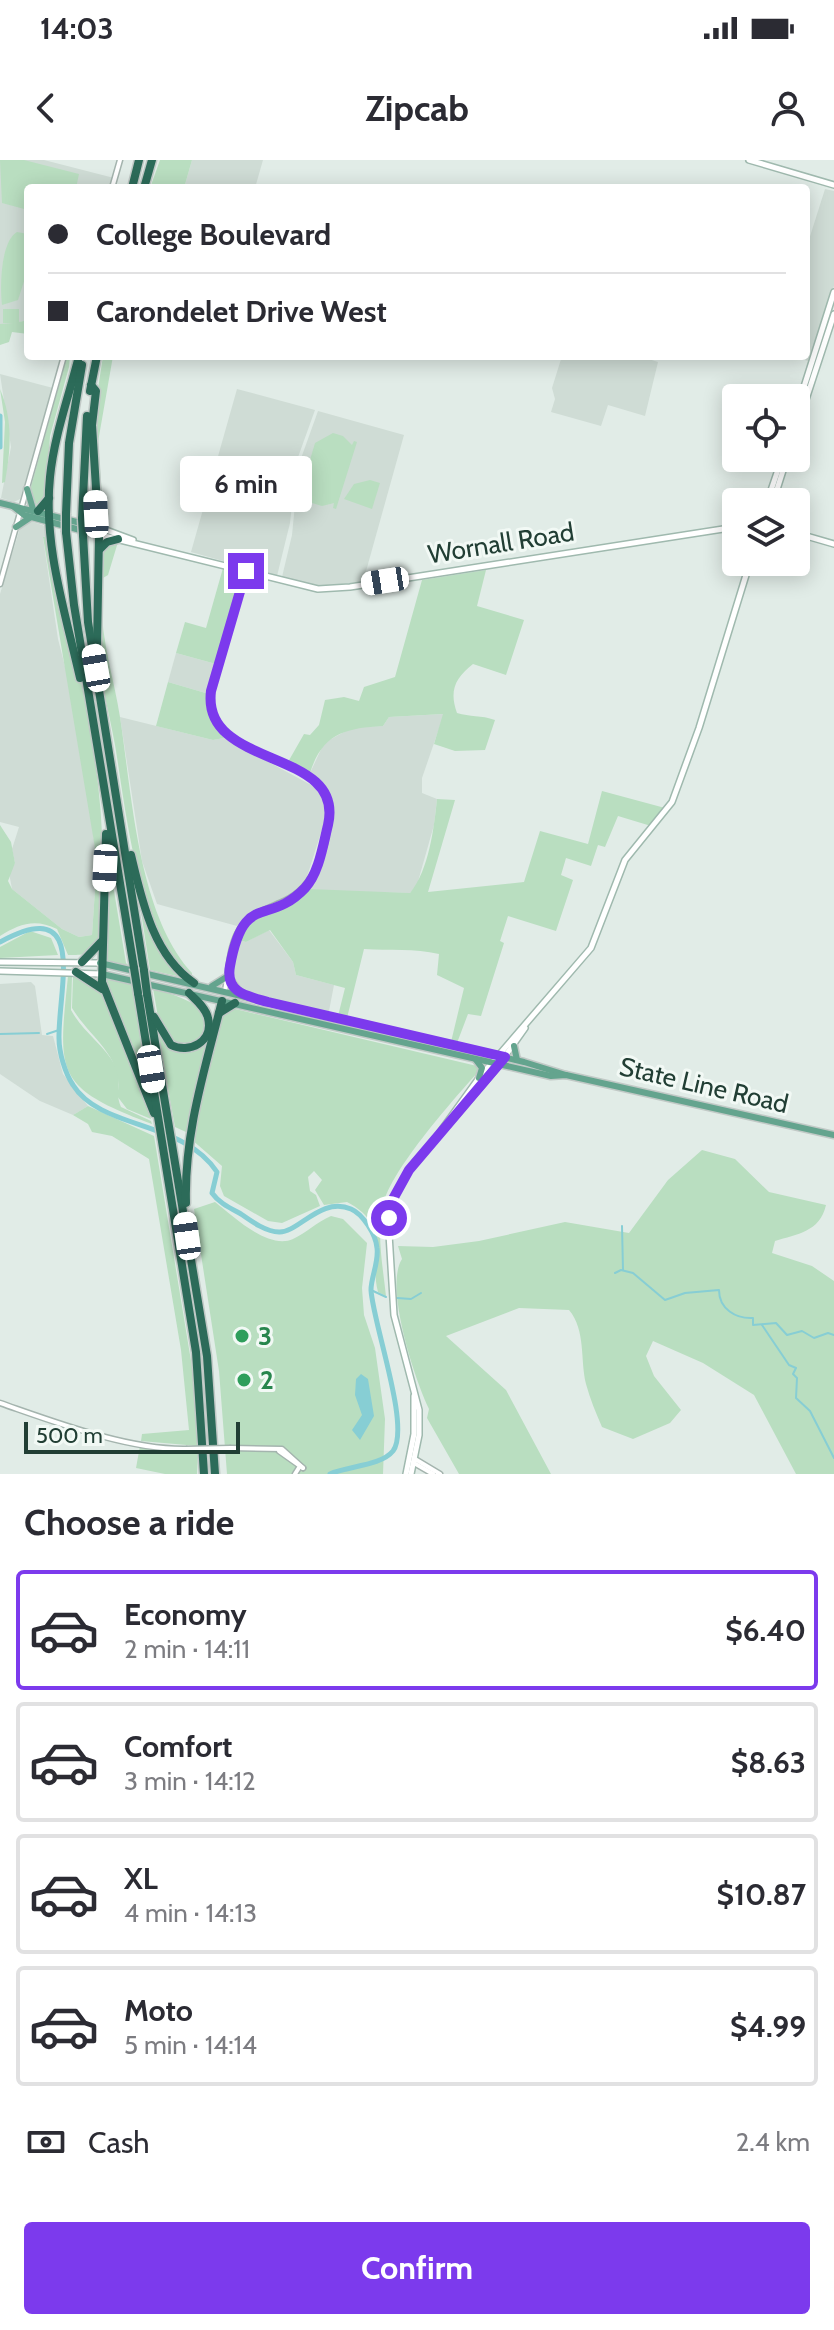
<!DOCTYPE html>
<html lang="en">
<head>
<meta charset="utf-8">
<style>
  body { margin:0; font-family:Cabin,sans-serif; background:#f2f2f3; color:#2b2b33; height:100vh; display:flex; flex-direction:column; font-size:30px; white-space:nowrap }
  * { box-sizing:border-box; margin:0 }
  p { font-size:26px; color:#7c7c81 }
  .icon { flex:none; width:44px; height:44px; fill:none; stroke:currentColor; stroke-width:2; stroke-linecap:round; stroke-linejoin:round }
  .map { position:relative; height:1314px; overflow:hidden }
  .side { display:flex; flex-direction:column; background:#fff; flex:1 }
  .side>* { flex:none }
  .top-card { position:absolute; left:24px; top:24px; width:786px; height:176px; border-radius:8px; box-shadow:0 4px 20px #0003; display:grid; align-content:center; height:176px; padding:0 24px; background:#fff }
  .controls { position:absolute; left:722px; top:224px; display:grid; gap:16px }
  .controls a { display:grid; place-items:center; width:88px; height:88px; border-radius:8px; background:#fff; box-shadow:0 4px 20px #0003; font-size:40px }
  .scale { position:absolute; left:24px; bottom:20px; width:216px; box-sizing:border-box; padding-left:8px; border:4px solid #213e34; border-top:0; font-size:22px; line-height:28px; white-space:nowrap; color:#213e34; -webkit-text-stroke:6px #f2f9f5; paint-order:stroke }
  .end { position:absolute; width:36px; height:36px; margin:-18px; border:10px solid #7c3aed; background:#fff; box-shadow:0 0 0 4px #fff }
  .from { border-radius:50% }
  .bubble { position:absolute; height:56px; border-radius:8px; background:#fff; box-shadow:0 4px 20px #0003; font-size:26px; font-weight:700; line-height:56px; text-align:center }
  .car { position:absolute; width:24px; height:48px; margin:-24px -12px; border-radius:10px; box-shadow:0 0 6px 2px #0007; background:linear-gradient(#fff 24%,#345 0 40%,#fff 0 76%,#345 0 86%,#fff 0) }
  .top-card b { display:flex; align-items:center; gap:28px; height:76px; font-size:30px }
  .top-card b+b { border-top:2px solid #e1e1e2 }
  .top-card i { width:20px; height:20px; background:#2b2b33 }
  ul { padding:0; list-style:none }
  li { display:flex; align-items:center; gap:24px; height:120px; margin:0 16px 12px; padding:0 8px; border:4px solid #e1e1e2; border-radius:8px }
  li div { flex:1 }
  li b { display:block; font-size:30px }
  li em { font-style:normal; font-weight:700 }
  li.selected { border-color:#7c3aed }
  li>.icon { width:72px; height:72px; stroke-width:1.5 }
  h2 { padding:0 24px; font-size:36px; line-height:96px }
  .pay { display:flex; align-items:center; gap:20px; height:88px; padding:0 24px; font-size:30px }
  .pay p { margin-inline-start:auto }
  .action { display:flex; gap:16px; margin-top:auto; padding:16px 24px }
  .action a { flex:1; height:92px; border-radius:8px; background:#7c3aed; color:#fff; font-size:32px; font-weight:700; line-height:92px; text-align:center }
  .status { display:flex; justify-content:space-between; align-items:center; height:56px; padding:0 40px; background:#fff; direction:ltr }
  .status svg { height:22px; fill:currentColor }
  header { display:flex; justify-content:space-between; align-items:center; height:104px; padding:0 24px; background:#fff; font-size:36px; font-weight:700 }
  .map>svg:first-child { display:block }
  .built { fill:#cfdcd5 }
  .green { fill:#b9dec0 }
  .water { fill:#87ced4 }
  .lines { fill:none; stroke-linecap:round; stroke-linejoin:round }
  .stream { stroke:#87ced4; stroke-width:2 }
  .river { stroke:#87ced4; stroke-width:5 }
  .tertiary-casing { stroke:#a4b4ae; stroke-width:7 }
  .secondary-casing { stroke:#9fb9ae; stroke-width:8 }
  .primary-casing { stroke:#c1c9c6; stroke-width:9 }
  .motorway-casing { stroke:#c1c9c6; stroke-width:11 }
  .tertiary { stroke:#fff; stroke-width:4 }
  .secondary { stroke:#fff; stroke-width:5 }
  .primary { stroke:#64a48e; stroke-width:6 }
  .motorway { stroke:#2c6b59; stroke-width:8 }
  .tertiary-bridge-casing { stroke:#a4b4ae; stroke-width:7; stroke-linecap:butt }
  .motorway-bridge-casing { stroke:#c1c9c6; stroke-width:11; stroke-linecap:butt }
  .tertiary-bridge { stroke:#fff; stroke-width:4 }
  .motorway-bridge { stroke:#2c6b59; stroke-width:8 }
  .route { stroke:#7c3aed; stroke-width:10 }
  .leisure-dot { fill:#2e9e5b; stroke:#f2f9f5; stroke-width:3 }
  .labels { text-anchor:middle; stroke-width:6; stroke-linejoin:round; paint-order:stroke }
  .street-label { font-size:26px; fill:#213e34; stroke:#f2f9f5 }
  .leisure-label { font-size:26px; font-weight:bold; fill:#27864d; stroke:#f2f9f5; text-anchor:start }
</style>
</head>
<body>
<div class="status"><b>14:03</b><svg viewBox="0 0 49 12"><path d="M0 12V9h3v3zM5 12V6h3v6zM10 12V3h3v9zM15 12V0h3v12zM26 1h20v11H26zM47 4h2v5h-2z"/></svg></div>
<header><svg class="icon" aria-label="back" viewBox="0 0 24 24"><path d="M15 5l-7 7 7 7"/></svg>Zipcab<svg class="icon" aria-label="person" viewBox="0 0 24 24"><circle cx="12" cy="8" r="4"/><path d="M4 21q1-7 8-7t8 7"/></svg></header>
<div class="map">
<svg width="834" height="1314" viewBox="0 0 834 1314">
  <rect width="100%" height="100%" fill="#e1ece7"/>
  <!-- built -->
  <g class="built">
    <polygon points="0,0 44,0 114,18 111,28 28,28 28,160 8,165 0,164"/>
    <polygon points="192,0 263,0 255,28 184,28"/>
    <polygon points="825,29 834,31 834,126 808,201 792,196 806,196 806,89"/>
    <polygon points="562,196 639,196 658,202 645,256 608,245 601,266 551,252 555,239 552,228"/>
    <polygon points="0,214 53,228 20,339 14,342 1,338 11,287"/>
    <polygon points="237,229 315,250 297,300 290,363 277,416 191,392"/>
    <polygon points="318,251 404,275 363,422 320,426 282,417 292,375 299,304"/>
    <polygon points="30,361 45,366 49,377 43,378 58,479 74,542 97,700 92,775 79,777 62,769 12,729 9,713 15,703 12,689 19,667 0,662 0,434 20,368"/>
    <polygon points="176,493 216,504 209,534 168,522"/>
    <polygon points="444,554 422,618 422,633 437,639 434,665 417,725 410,733 312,731 309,729 321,709 331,668 331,641 310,613 324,583 353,567 383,566 389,557"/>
    <polygon points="120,557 213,580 224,578 313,626 323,639 326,657 305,723 293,733 254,752 237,766 157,744 142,701"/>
    <polygon points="269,770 293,802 296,815 334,825 329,851 323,853 238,829 231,819 238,780 246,782"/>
    <polygon points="31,822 35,826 42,875 53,876 63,914 88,946 73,955 40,941 0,914 0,824"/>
  </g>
  <!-- green -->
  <g class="green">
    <polygon points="0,0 24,0 79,14 76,28 28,28 28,50 2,43"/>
    <polygon points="160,0 192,0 184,28 150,28"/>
    <path d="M 17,72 L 28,74 L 28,109 L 18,140 L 2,145 C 0,128 0,82 17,72 Z"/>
    <polygon points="3,149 19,149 19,162 28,160 28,174 12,172 9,182 0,185 0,164 13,163 3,163"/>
    <polygon points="67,196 70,196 69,207 50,276 46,336 38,346 29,334"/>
    <polygon points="103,196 113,196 98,282 104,362 94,255"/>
    <path d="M 0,229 C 13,260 11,290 5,322 L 2,323 L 5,262 Z"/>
    <polygon points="333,273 343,276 352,285 354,281 357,282 336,349 333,348 334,343 322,346 312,343 302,327 315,283"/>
    <polygon points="370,320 380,323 372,349 344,339 354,324"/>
    <path d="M 43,377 L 49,377 C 75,497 111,622 101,745 C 100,756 102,773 97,782 C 91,796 80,795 68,795 L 57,769 C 35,758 19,764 0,776 L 0,665 L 11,682 L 15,703 L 8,721 L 12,729 L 62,769 L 79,777 L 92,775 L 97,700 Z"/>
    <path d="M 118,382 L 108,415 L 103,418 C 96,465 113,512 120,557 C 132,635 138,754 192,813 L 192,817 C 139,786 125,643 115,585 C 109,551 99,517 97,483 C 94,453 100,421 102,392 L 105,386 Z"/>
    <polygon points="223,408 242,417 216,504 176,493 185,462 206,468"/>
    <path d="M 486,410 L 477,446 L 524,460 L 506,515 L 473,504 C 455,518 449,531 457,553 C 470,557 481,555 495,560 L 485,590 L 455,591 L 434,584 L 443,554 L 389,557 L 383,566 C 345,568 322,574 310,613 L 288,602 L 304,574 L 310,575 L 319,565 L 325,540 L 344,537 L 359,541 L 364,527 L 395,517 L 422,420 Z"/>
    <polygon points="168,522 209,534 213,562 224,578 213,580 156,566"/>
    <path d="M 602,631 L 665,648 L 651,666 L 618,656 L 605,687 L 598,685 L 591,706 L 566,698 L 561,715 L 573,720 L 556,771 L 508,756 L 500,781 L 504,783 L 481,856 L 468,854 L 457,883 L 451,882 L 464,828 L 437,815 L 439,794 C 414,788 390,791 364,789 L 347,858 L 338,856 L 345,828 L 296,815 L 293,802 L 270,770 L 246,782 L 238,780 C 250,751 287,748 309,729 L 410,733 C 429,710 434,668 437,639 L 455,640 L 428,732 L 524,722 L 540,671 L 588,684 Z"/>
    <polygon points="107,689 126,803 129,806 102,800"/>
    <polygon points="139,739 162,795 181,817 150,810"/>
    <polygon points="30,771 51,778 58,795 0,798 0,787"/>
    <path d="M 68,816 L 72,816 L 71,850 C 82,871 104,885 115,905 C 123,920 114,932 121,947 L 151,961 L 152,964 C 54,927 58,914 68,816 Z"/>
    <path d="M 73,816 C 82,817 94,825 100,831 C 113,846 146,937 151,959 L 127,949 L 117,936 C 126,898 90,878 72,848 Z"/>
    <polygon points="106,817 132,823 147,918 105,825"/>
    <path d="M 153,828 C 179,837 233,850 193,885 L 175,885 L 159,863 Z"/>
    <path d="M 231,848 L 477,906 L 478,912 C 453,940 387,1014 382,1049 C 377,1077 383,1108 386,1136 L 378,1132 C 368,1096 394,1067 347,1042 L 324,1045 L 315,1030 L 322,1020 L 314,1011 L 308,1017 L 310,1031 L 316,1035 L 320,1046 L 282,1063 L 268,1061 L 224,1036 L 220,1026 L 222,1006 L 191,979 L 221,857 Z"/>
    <polygon points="158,874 176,889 209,877 186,972 175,967"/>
    <polygon points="88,946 154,976 192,1207 198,1286 141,1281 142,1274 189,1270 181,1190 149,999 112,976 92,972 88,964 73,955"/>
    <path d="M 702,990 L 735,999 L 769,1032 L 826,1045 C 820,1072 797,1074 775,1081 L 772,1093 L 812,1106 L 834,1121 L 834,1314 L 796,1314 L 754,1235 L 703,1203 L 653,1181 L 646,1196 L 654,1216 L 681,1250 L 670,1263 L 633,1279 L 602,1267 C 596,1253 590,1239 586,1224 C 580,1200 586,1170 569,1150 L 519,1148 L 446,1176 L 506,1230 L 551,1314 L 459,1314 L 427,1258 L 429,1249 C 415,1220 384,1127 402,1099 L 398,1086 L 433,1087 L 479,1081 L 565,1062 L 629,1073 L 668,1020 Z"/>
    <path d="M 215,1042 C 233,1056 268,1090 293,1079 C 306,1073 317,1062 331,1056 L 343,1059 L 367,1083 L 362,1128 L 364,1155 L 375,1188 L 385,1259 L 383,1314 L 227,1314 L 219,1211 L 194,1049 Z"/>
    <polygon points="140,1286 198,1294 197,1314 165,1314 136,1308"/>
  </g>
  <!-- water -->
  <polygon class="water" points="361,1214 368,1219 374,1256 360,1280 352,1270 362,1255 355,1235 356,1219"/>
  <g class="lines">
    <!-- stream -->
    <g class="stream">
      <polyline points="0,874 39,873"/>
      <polyline points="47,874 59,870"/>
      <polyline points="622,1066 623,1110"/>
      <path d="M 615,1113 L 621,1110 L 633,1113 L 665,1140 L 685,1133 L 719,1130 C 719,1149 736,1159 753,1158 L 753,1165 L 776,1163 L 787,1175 L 802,1171 L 814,1178 L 828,1173 L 834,1175"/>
      <polyline points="371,1130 386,1137"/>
      <polyline points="397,1138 411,1139 421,1133"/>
      <polyline points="762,1165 789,1205 796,1208 793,1214 797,1218 796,1238 810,1251 834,1298"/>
    </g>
    <!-- river -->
    <g class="river">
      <polyline points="0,256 0,287"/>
      <path d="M 0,782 C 89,733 58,829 59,878 C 59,893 65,913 73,925 C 101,970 183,960 217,1012 L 212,1033 C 219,1043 230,1048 241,1054 C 251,1061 266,1072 279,1072 C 298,1073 321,1036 351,1049 C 363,1054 376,1075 377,1088 C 379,1102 371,1117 371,1130 C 373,1164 411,1267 393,1291 C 381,1306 347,1306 330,1314"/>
    </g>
    <defs>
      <g id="tertiary">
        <polyline points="112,28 120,0"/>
        <polyline points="0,424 64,196"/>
        <path d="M 225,831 C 229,810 229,782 242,766 C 252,753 269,748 284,741 C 314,728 326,691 329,659 C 336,586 202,610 211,531 L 246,411"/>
        <path d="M 0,1243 C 55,1262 128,1290 186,1289"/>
        <polyline points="231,1288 282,1289 303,1308"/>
        <polyline points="279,1291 303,1308"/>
        <polyline points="415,1299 440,1314"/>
        <polyline points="414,1303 433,1314"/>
        <polyline points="295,1314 300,1306"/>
      </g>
      <g id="secondary">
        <polyline points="749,0 834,25"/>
        <polyline points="796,252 834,132"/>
        <polyline points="796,270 834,154"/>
        <polyline points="767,342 782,298"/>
        <polyline points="773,342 787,298"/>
        <polyline points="98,367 133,380"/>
        <polyline points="796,373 834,384"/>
        <polyline points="100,375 318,429 350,427 736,367"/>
        <polyline points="0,802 100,803"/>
        <polyline points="0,811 102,814"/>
        <polyline points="440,972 479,918 591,788 625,700 672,642 699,568 750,402"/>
        <polyline points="406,1314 414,1274 414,1236"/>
        <polyline points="411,1314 419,1275 419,1250 394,1155 389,1074 393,1039 409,1010 496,909 525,868"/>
      </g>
      <g id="primary">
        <polyline points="27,329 33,349"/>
        <polyline points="0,343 97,367"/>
        <polyline points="14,347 24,355 99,375"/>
        <polyline points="16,367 31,357"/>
        <polyline points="100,803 524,902 566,915"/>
        <polyline points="102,814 551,916 566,915 834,975"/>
        <polyline points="212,826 228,816 240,833"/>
        <polyline points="514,886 517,900"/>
        <polyline points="476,900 482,908 479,918"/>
      </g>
      <g id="motorway">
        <polyline points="132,28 139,0"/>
        <polyline points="144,28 152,0"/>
        <path d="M 79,196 C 69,236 54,276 50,317 C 43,385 65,451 80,518"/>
        <polyline points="91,225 96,231 92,265 99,375 97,487"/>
        <polyline points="90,231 97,196"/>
        <polyline points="38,351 49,338"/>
        <polyline points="66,354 69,283 82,205"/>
        <polyline points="82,359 87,256"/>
        <polyline points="66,372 74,445 134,808"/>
        <polyline points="83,375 88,462 144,811"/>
        <polyline points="100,389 107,382 118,379"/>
        <polyline points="106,674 102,822 154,953"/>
        <path d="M 131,695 C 142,741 153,795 194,823"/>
        <polyline points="82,802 101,782"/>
        <polyline points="76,812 102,829"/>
        <polyline points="138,833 196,1192 204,1314"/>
        <polyline points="147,834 207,1196 215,1314"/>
        <polyline points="219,853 235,843"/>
        <path d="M 154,857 L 171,885 C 189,894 214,882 208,858 C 206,848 196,840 189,833"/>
        <path d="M 186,1043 C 184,973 205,909 222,841"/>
      </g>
    </defs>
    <!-- tertiary casing -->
    <use href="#tertiary" class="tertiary-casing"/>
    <!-- secondary casing -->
    <use href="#secondary" class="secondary-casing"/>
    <!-- primary casing -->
    <use href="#primary" class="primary-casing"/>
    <!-- motorway casing -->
    <use href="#motorway" class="motorway-casing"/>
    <!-- tertiary -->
    <use href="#tertiary" class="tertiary"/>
    <!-- secondary -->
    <use href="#secondary" class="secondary"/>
    <!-- primary -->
    <use href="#primary" class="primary"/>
    <!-- motorway -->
    <use href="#motorway" class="motorway"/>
    <defs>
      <polyline id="tertiary-bridge" points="186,1289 231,1288"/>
      <g id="motorway-bridge">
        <polyline points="66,354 66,372"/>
        <polyline points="82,359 83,375"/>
        <polyline points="134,808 138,833"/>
        <polyline points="144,811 147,834"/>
      </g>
    </defs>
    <!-- tertiary-bridge casing -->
    <use href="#tertiary-bridge" class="tertiary-bridge-casing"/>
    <!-- motorway-bridge casing -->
    <use href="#motorway-bridge" class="motorway-bridge-casing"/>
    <!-- tertiary-bridge -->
    <use href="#tertiary-bridge" class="tertiary-bridge"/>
    <!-- motorway-bridge -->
    <use href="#motorway-bridge" class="motorway-bridge"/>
  </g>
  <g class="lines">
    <!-- route -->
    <path class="route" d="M 246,411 L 211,531 C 201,610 346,587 328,665 C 323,685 319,713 305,728 C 268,767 244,730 230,806 C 225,833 247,836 268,842 L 505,897 L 409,1010 L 393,1039 L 389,1058"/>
  </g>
  <!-- markers -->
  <g class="leisure-dot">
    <circle cx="242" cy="1176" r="8"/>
    <circle cx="244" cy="1220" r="8"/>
  </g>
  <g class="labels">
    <!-- street labels -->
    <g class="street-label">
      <text transform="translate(501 383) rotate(-9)" y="9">Wornall Road</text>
      <text transform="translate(704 925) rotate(13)" y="9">State Line Road</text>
    </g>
    <!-- leisure labels -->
    <g class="leisure-label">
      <text x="258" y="1185">3</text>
      <text x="260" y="1229">2</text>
    </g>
  </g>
</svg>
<div class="controls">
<a><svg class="icon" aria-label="locate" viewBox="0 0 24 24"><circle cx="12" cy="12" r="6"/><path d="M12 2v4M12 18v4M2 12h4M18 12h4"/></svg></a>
<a><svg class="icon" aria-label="layers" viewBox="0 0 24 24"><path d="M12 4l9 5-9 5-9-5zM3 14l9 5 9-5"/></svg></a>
</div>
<div class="scale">500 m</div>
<i class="end from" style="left:389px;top:1058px"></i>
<i class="end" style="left:246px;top:411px"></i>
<div class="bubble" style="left:180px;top:296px;width:132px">6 min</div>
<i class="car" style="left:96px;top:354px;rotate:357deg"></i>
<i class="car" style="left:385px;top:421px;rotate:261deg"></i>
<i class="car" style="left:96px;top:508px;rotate:350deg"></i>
<i class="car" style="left:105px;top:708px;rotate:183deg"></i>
<i class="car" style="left:151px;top:909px;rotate:171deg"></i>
<i class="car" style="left:187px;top:1076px;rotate:352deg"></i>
<div class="top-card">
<b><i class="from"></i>College Boulevard</b>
<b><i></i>Carondelet Drive West</b>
</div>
</div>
<section class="side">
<h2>Choose a ride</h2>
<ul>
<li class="selected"><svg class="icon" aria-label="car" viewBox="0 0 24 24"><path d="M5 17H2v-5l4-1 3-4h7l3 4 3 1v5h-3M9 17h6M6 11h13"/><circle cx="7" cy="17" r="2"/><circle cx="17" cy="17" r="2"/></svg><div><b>Economy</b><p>2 min · 14:11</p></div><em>$6.40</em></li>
<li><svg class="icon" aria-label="car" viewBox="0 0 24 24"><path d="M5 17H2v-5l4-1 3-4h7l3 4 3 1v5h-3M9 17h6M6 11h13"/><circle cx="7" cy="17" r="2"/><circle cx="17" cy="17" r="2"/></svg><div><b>Comfort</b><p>3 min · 14:12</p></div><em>$8.63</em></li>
<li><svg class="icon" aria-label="car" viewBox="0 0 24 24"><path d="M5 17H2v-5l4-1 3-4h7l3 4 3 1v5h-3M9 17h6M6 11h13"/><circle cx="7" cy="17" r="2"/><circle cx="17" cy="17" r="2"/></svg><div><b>XL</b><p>4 min · 14:13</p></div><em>$10.87</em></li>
<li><svg class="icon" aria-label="car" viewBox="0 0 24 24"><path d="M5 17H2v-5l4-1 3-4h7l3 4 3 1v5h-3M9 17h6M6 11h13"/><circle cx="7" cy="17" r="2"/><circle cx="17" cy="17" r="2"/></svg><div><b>Moto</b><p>5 min · 14:14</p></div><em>$4.99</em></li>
</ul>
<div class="pay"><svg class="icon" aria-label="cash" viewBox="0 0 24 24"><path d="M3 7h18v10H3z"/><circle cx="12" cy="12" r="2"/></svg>Cash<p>2.4 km</p></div>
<div class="action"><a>Confirm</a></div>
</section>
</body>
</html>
